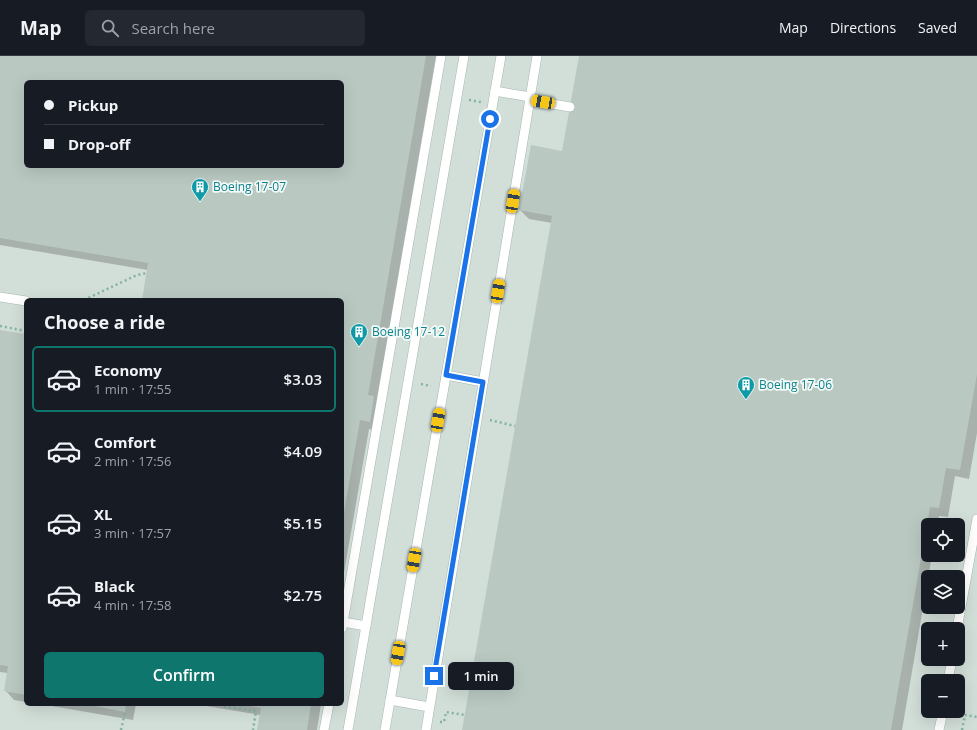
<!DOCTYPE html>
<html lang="en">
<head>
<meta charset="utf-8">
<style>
  body { margin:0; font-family:"Open Sans",sans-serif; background:#242831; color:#f1f3f6; height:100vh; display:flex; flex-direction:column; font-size:15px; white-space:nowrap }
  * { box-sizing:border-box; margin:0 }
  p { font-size:13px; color:#9ea1a6 }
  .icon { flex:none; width:22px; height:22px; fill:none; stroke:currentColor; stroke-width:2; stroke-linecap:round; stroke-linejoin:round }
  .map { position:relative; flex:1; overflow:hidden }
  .side { position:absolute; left:24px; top:242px; width:320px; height:408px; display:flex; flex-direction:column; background:#171b24; border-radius:6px; box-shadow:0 4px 16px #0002 }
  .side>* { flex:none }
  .hud { position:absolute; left:24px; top:24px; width:320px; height:88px; border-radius:6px; box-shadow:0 4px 16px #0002; display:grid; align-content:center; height:88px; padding:0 20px; background:#171b24 }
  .buttons { position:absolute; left:921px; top:462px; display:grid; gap:8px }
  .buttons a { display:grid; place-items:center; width:44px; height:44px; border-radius:6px; background:#171b24; box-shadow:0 4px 16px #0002; font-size:20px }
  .end { position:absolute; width:18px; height:18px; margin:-9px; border:5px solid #1a73e8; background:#fff; box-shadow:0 0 0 2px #fff }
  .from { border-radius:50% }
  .bubble { position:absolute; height:28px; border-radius:6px; background:#171b24; box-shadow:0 4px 16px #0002; font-size:13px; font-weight:600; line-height:28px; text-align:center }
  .car { position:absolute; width:12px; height:24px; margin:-12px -6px; border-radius:5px; box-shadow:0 0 3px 1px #0007; background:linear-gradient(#f5c518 24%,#345 0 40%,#f5c518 0 76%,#345 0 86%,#f5c518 0) }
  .hud b { display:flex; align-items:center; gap:14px; height:38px; font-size:15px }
  .hud b+b { border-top:1px solid #363941 }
  .hud i { width:10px; height:10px; background:#f1f3f6 }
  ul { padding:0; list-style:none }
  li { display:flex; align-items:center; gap:12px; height:66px; margin:0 8px 6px; padding:0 12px; border:2px solid transparent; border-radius:6px }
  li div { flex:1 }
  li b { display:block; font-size:15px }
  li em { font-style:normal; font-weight:600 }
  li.current { border-color:#0f766e }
  li>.icon { width:36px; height:36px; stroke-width:1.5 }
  h2 { padding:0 20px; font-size:18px; line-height:48px }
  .cta { display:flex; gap:8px; margin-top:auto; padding:8px 20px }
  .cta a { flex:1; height:46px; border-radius:6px; background:#0f766e; color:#fff; font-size:16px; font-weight:600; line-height:46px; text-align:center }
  header { display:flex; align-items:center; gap:24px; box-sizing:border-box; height:56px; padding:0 20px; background:#171b24; border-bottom:1px solid #363941 }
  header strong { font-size:19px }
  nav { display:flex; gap:22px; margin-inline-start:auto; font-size:14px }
  .search { width:280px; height:36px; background:#242831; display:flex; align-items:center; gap:10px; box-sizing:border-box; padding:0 14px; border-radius:6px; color:#9ea1a6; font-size:15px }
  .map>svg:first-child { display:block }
  .built { fill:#d2ded8; fill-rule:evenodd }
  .shadow { fill:#0003; fill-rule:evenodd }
  .building { fill:#b9c9c2; fill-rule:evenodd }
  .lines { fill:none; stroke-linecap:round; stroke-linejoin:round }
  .lane-casing { stroke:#a6b7b0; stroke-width:10 }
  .path { stroke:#83b3a3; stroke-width:2.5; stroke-dasharray:2 3; stroke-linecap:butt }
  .lane { stroke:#fff; stroke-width:9 }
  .route { stroke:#1a73e8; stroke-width:5 }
  .labels { text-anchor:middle; stroke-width:3.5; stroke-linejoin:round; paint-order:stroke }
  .culture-label { font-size:12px; fill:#0d838f; stroke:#f5faf7; text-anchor:start }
</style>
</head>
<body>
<header>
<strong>Map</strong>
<div class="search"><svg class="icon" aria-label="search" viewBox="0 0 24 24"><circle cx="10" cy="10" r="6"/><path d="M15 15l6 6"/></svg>Search here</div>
<nav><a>Map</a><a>Directions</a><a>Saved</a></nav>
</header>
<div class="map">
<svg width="977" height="674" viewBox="0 0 977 674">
  <rect width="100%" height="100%" fill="#e4eee9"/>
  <!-- built -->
  <path class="built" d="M 0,0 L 977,0 L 977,674 L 0,674 ZM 26,26 L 342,26 L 342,110 L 26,110 ZM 26,244 L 342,244 L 342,648 L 26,648 ZM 928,469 L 958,469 L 958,499 L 928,499 ZM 928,521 L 958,521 L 958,551 L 928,551 ZM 928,573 L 958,573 L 958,603 L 928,603 ZM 928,625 L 958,625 L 958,655 L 928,655 Z"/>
  <!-- shadow -->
  <g class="shadow">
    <path d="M 0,0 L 436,0 L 377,344 L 379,374 L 369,373 L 342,528 L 342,244 L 143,244 L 148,214 L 0,189 ZM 26,26 L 342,26 L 342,110 L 26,110 Z"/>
    <polygon points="580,0 977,0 977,377 969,423 955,420 948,461 939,460 938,469 928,469 928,499 932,499 902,674 463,674 552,167 529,163 520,154 563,96"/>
    <polygon points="0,275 26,279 26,646 14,644 5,634 8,617 0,616"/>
    <polygon points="40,648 136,648 133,664"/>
    <polygon points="194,648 321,648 317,674 258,674 260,659"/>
  </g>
  <!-- building -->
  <g class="building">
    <path d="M 0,0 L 426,0 L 368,339 L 374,340 L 370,366 L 360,364 L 343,463 L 342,244 L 142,244 L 148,207 L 0,182 ZM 26,26 L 342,26 L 342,110 L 26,110 Z"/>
    <polygon points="579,0 977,0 977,318 960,414 946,412 939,452 930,451 891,674 462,674 552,160 519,154 531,89 562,95"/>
    <polygon points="0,274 26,278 26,639 4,635 8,610 0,609"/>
    <polygon points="84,648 126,648 125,656"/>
    <polygon points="240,648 311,648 307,674 257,674 261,652"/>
  </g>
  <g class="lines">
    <defs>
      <g id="lane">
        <polyline points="495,35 530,41"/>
        <polyline points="529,44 570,51"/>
        <polyline points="0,241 26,245"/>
        <polyline points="446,319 483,326"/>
        <polyline points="343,566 366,570"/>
        <polyline points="342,572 441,0"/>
        <polyline points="957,573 977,463"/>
        <polyline points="948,625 952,603"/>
        <polyline points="390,644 429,651"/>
        <polyline points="324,674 329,648"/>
        <polyline points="348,674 464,0"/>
        <polyline points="385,674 501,0"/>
        <polyline points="426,674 537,0"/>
        <polyline points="939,674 943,655"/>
      </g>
    </defs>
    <!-- lane casing -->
    <use href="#lane" class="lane-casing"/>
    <!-- path -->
    <g class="path">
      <polyline points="469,44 481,46"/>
      <polyline points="84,244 137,219 147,217"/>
      <polyline points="0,270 26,275"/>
      <polyline points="421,328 431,330"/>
      <polyline points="490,364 515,370"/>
      <polyline points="221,648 221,650 256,655 253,674"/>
      <polyline points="440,666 444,666 446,656 465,659"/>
      <polyline points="121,674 125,656"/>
      <polyline points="962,674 965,659 977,661"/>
    </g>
    <!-- lane -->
    <use href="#lane" class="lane"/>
  </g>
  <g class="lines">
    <!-- route -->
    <polyline class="route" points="434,620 483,326 446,319 490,63"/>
  </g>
  <!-- icons -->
  <defs>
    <symbol id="building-pin" viewBox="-11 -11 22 30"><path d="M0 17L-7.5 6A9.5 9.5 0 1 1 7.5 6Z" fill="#0f9aa8" stroke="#f5faf7"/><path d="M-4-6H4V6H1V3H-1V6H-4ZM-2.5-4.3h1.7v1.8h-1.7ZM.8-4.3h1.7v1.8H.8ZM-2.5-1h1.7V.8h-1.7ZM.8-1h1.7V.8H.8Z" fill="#fff"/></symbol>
  </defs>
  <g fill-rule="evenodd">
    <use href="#building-pin" x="190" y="121" width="20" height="27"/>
    <use href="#building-pin" x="349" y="266" width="20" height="27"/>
    <use href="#building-pin" x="736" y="319" width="20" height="27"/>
  </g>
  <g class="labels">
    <!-- culture labels -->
    <g class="culture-label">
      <text x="213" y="135">Boeing 17-07</text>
      <text x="372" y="280">Boeing 17-12</text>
      <text x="759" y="333">Boeing 17-06</text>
    </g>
  </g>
</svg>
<div class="buttons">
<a><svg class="icon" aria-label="locate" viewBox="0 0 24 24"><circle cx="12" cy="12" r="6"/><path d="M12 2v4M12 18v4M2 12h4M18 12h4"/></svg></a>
<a><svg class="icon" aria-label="layers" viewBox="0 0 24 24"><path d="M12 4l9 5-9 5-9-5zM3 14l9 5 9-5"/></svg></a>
<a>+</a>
<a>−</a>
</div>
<i class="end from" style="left:490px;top:63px"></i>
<i class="end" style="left:434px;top:620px"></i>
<div class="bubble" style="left:448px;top:606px;width:66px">1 min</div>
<i class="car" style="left:543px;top:46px;rotate:280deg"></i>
<i class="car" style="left:513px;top:145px;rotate:9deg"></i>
<i class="car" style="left:498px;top:235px;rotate:9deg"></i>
<i class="car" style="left:438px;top:364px;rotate:10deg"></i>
<i class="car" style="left:414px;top:504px;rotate:190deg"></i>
<i class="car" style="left:398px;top:597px;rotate:190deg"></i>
<div class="hud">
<b><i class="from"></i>Pickup</b>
<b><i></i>Drop-off</b>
</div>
<section class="side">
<h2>Choose a ride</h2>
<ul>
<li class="current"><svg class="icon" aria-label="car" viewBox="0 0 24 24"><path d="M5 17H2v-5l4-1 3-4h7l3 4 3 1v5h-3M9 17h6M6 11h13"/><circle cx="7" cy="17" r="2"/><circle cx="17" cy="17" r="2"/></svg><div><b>Economy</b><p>1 min · 17:55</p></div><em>$3.03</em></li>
<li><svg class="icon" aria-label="car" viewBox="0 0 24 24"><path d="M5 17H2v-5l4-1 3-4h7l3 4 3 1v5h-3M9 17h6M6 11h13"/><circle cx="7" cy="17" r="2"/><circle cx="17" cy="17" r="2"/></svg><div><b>Comfort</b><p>2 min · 17:56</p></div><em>$4.09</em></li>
<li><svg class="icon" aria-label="car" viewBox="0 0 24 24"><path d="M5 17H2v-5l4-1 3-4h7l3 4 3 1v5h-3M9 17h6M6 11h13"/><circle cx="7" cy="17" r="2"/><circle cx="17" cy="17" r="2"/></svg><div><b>XL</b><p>3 min · 17:57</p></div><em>$5.15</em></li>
<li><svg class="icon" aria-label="car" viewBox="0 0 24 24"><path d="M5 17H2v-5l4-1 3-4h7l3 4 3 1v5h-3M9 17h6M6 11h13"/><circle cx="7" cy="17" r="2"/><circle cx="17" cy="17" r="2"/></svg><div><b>Black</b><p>4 min · 17:58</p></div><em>$2.75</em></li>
</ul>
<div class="cta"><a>Confirm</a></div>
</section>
</div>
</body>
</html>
